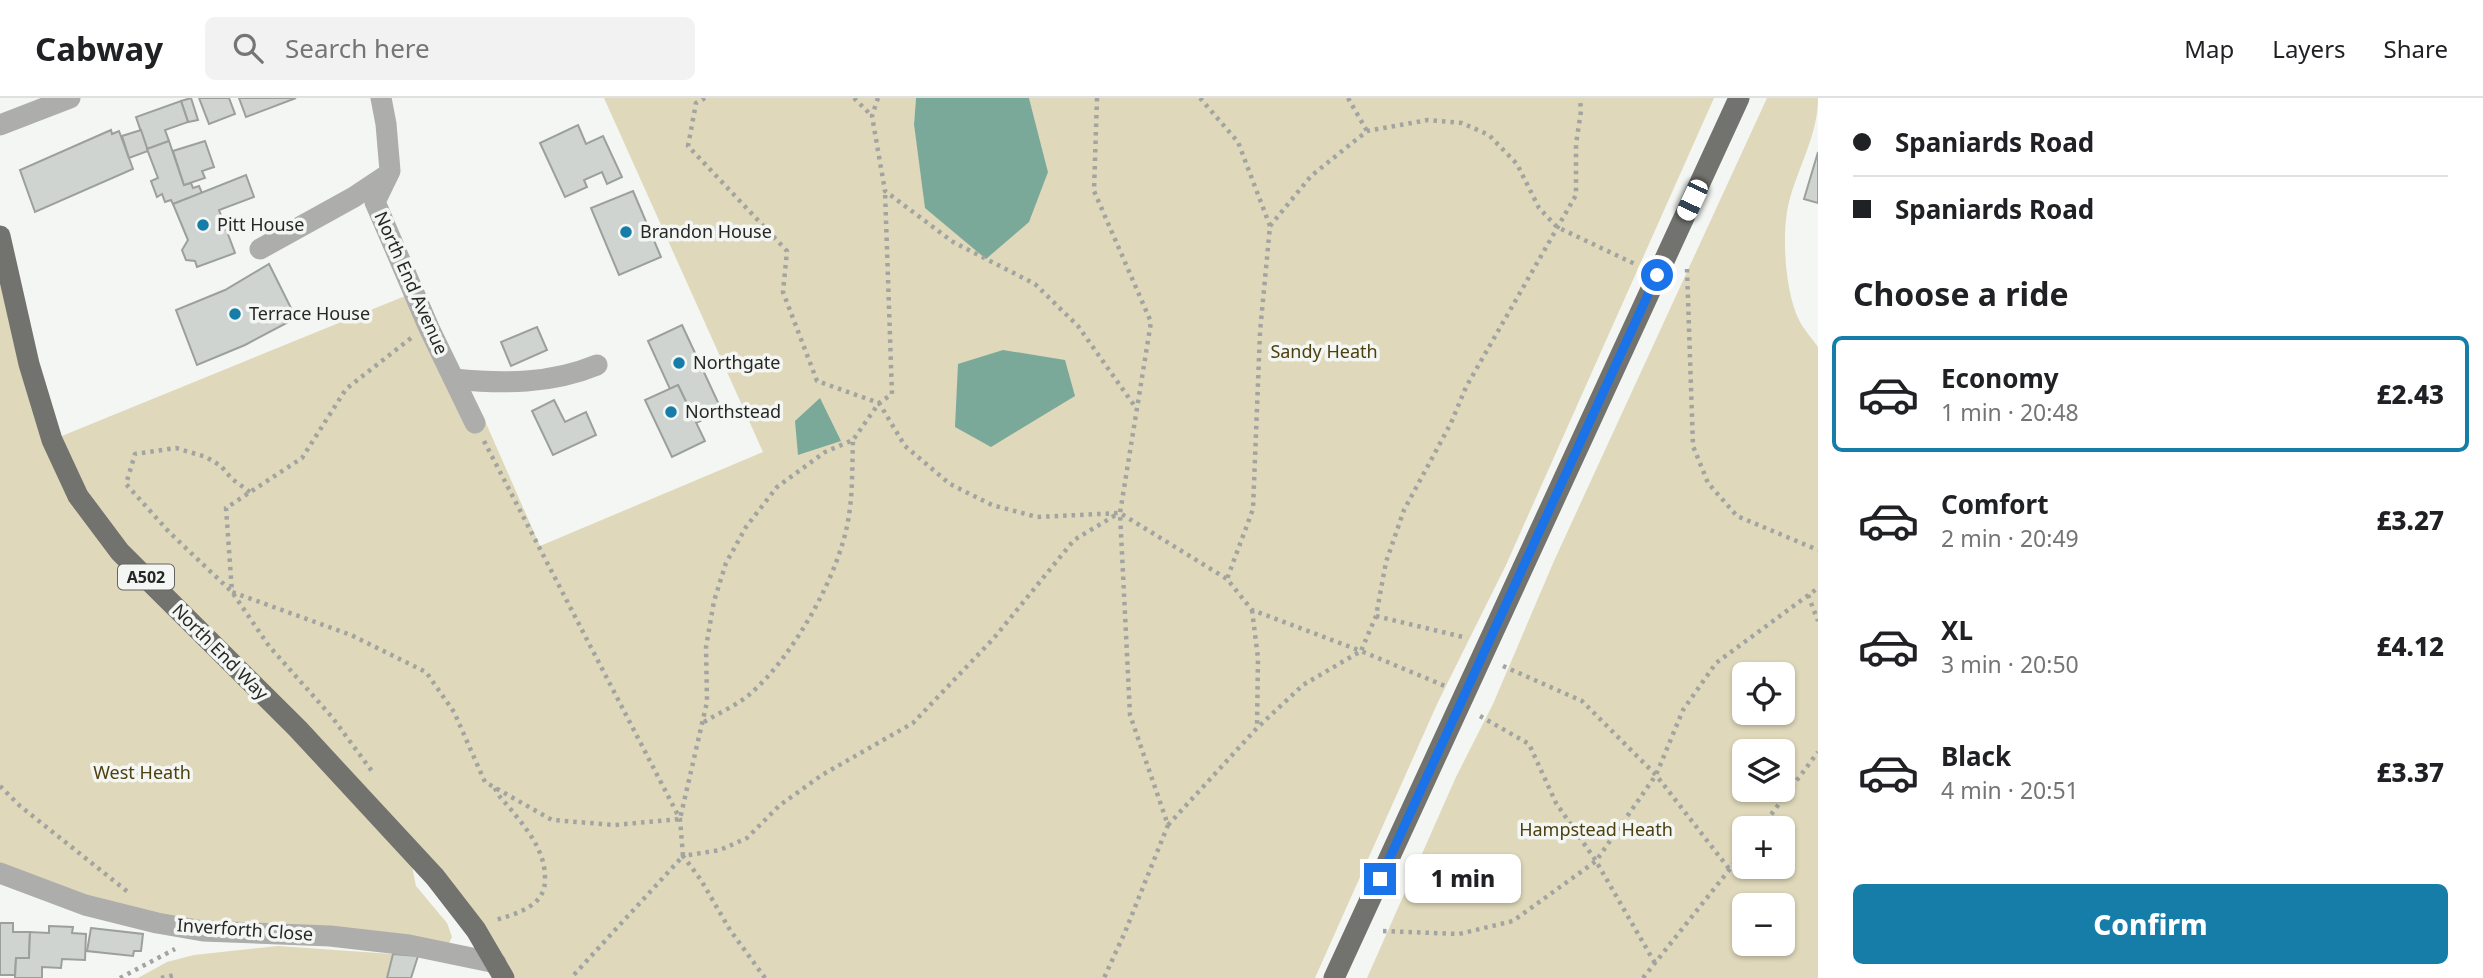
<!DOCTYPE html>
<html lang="en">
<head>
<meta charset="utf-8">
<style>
  body { margin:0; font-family:"Noto Sans",sans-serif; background:#f2f2f2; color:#202124; height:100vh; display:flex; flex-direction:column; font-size:26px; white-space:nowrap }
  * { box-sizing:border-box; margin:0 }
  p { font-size:23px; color:#757577 }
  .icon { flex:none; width:38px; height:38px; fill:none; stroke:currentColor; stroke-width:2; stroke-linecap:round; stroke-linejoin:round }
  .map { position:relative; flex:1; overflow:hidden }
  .details { display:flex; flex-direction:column; background:#fff; width:665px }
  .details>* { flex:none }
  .hud { display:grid; align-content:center; height:154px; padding:0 35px; background:#fff }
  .tools { position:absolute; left:1732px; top:564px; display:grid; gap:14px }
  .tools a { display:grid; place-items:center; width:63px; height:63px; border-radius:10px; background:#fff; box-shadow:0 2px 5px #0004; font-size:35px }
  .end { position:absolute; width:32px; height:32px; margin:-16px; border:9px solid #1a73e8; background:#fff; box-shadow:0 0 0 4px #fff }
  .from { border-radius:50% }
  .bubble { position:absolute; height:49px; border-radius:10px; background:#fff; box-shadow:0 2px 5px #0004; font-size:23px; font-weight:800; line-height:49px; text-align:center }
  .car { position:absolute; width:21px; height:42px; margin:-21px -10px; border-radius:9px; box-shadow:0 0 5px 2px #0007; background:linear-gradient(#fff 24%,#345 0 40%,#fff 0 76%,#345 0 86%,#fff 0) }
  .hud b { display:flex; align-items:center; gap:24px; height:66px; font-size:26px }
  .hud b+b { border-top:2px solid #e0e0e0 }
  .hud i { width:18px; height:18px; background:#202124 }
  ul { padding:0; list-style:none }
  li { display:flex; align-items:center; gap:21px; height:116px; margin:0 14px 10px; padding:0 21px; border:4px solid transparent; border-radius:10px }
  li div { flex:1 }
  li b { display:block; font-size:26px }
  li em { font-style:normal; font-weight:800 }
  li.active { border-color:#167da8 }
  li>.icon { width:63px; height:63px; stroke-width:1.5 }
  h2 { padding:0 35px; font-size:32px; line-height:84px }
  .cta { display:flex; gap:14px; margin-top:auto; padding:14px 35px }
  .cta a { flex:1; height:80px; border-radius:10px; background:#167da8; color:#fff; font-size:28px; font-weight:800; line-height:80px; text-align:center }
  header { display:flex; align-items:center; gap:42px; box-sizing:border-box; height:98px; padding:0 35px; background:#fff; border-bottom:2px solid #e0e0e0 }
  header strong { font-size:33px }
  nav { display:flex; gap:38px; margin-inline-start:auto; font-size:24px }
  .search { width:490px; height:63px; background:#f2f2f2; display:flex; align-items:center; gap:18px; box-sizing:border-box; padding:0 24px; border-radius:10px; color:#757577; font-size:26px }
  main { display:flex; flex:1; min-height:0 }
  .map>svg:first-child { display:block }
  .green { fill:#dfd8ba; fill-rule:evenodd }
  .water { fill:#7aa99a }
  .building { fill:#d0d4d1; stroke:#9ca09d; stroke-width:2 }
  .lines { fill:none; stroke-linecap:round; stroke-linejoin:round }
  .path { stroke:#a1a4a1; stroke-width:4.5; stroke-dasharray:3.5 5; stroke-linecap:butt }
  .minor { stroke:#adadac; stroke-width:21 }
  .major { stroke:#72726f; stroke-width:21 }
  .route { stroke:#1a73e8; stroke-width:9 }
  .poi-dot { fill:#167da8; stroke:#f3f6f2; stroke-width:2.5 }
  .labels { text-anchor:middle; stroke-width:7; stroke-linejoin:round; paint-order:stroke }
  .shield { fill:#f3f6f2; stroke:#646563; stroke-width:2 }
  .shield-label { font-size:16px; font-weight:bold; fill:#262726 }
  .poi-label { font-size:18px; fill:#262726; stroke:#f3f6f2; text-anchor:start }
  .street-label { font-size:18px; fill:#262726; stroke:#f3f6f2 }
  .park-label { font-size:18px; fill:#4c400f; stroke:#f3f6f2 }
</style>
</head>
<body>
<header>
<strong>Cabway</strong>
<div class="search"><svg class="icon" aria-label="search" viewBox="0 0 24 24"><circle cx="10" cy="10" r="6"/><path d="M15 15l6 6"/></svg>Search here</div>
<nav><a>Map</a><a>Layers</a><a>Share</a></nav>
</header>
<main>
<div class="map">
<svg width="1818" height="880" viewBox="0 0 1818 880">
  <rect width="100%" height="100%" fill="#f3f6f2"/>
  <!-- green -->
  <g class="green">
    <polygon points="604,0 916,0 914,26 1048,74 1029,0 1714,0 1506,467 1438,604 1315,880 504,880 409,753 416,788 447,825 452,839 448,847 203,833 0,775 0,138 52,342 410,196 485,323 540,448 763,354"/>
    <path d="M 1767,0 L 1818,0 C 1818,37 1798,69 1789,104 C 1781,135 1785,194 1799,222 C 1804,232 1812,240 1818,249 L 1818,880 L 1367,880 L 1456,679 L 1493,606 L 1554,463 ZM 1745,576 L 1783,576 L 1783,614 L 1745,614 ZM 1745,653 L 1783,653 L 1783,691 L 1745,691 ZM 1745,730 L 1783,730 L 1783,768 L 1745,768 ZM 1745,807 L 1783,807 L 1783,845 L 1745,845 Z"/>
    <polygon points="278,848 393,856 387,880 138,880 167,864 194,857"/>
  </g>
  <!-- water -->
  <g class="water">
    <polygon points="916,0 1029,0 1048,74 1029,124 986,161 925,110 914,26"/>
    <polygon points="1003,252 1065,262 1075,298 991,349 955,329 958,266"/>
    <polygon points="820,300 841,343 798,357 795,323"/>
  </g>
  <!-- building -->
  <g class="building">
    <polygon points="191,0 198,22 188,24 181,3"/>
    <polygon points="199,0 229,0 235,16 209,26"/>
    <polygon points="239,0 296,0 246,19"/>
    <polygon points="181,3 188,24 165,32 169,43 147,51 136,19"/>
    <polygon points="578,27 586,46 603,38 622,79 607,86 602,74 584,82 587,89 565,99 540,45"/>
    <polygon points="111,32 112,36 119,33 133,71 35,114 20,72"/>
    <polygon points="141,32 148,53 129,60 122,38"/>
    <polygon points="169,43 184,87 191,85 193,90 199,88 202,95 173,106 171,102 165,104 162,96 157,99 151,83 158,80 147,51"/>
    <polygon points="205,43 214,69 202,73 205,80 184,87 173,53"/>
    <polygon points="1818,54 1818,105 1804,101"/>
    <polygon points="246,77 254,99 219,112 235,155 197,169 195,163 186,162 182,152 188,142 173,106"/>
    <polygon points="633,93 661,159 619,177 591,110"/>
    <polygon points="269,166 296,220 245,247 197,267 176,212 225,192"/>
    <polygon points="682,227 722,313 696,325 678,287 670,291 648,243"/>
    <polygon points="537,229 547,252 511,268 501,244"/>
    <polygon points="678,287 705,343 672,359 645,302"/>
    <polygon points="554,302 565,324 586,314 596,337 553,357 532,313"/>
    <polygon points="0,825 13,825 13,834 30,834 29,860 16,860 15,877 0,877"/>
    <polygon points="49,828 73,829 72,835 86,836 85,862 62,861 61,870 42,869 42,880 15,880 16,860 29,860 30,834 49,835"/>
    <polygon points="91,830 143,836 141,853 134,853 133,858 87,853"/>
    <polygon points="393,856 418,858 411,880 387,880"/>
  </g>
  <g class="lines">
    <!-- path -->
    <g class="path">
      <polyline points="705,0 696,5 688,48 787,153 783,194 817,283 879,305 892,296 885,93"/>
      <polyline points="854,0 872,18"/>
      <polyline points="878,0 872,18 885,93 953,144 1035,186 1078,228 1136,310"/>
      <polyline points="1097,0 1094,93 1151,224 1120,415 1130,617 1168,727 1125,834 1104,880"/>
      <polyline points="1200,0 1238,44 1270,128 1260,234 1253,411 1227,481"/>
      <polyline points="1348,0 1367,33"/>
      <polyline points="1270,128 1311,78 1367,33 1428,22 1462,25 1489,37 1517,66 1539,110 1557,129 1637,167"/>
      <polyline points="1687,171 1693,348 1708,385 1737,418 1818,452"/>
      <polyline points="411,240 346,291 302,360 226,410 232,494 351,537 426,574 454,614 485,684 552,722 615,727 680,721 707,604 706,549 714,503 726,465 746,429 777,389 825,354 853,342 879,305 905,348 950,386 992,407 1037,419 1120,415 1227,481 1252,512 1361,553 1376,518 1386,464 1404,412 1451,325 1466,289 1576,97 1576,46 1581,13 1580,0"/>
      <polyline points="484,343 680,721 683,758 571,880"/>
      <polyline points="250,394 232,381 221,368 206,359 176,350 135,356 126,386 169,434 232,494 269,548 332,619 374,676"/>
      <polyline points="1808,497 1818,523"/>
      <polyline points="1252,512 1258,560 1257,629"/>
      <polyline points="1376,518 1467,540"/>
      <polyline points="1503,568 1582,603 1656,677 1730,772"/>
      <polyline points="1480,618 1529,646 1556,705 1596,763 1656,867"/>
      <path d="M 704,624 C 719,615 737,607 750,596 C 794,558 841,474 849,417 C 853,392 852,366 853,342"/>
      <polyline points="0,688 20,708 128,794"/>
      <path d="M 495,690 C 498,698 503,702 508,708 C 525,729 545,751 545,780 C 546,808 518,815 496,822"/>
      <polyline points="1168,727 1257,630 1303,587 1361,553 1445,588"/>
      <polyline points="1761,730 1818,654"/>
      <polyline points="1383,833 1459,836 1513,823 1596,763 1656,677 1683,612 1716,565 1818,490"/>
      <polyline points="120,880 175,851"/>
      <polyline points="161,880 175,877"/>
      <polyline points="765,880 730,832 701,782 683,758 720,752 747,740 780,707 822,677 913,625 994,540 1074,442 1119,415"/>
      <polyline points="1643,880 1745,752"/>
    </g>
    <!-- minor -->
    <g class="minor">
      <polyline points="381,0 386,26 390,73 375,104 429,230 475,325"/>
      <polyline points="0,27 70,0"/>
      <polyline points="260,151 354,99 387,77"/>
      <path d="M 454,281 C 503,286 551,286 597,267"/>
      <polyline points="0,775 85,807 157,825 203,833 330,838 409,847 496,865"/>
    </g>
    <!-- major -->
    <g class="major">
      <polyline points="0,138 29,266 52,342 78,398 120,454 298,631 435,779 476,832 504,880"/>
      <polyline points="1334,880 1739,0"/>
    </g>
  </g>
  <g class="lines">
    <!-- route -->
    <polyline class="route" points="1380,781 1657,177"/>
  </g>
  <!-- markers -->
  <g class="poi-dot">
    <circle cx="203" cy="127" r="7"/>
    <circle cx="626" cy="134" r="7"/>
    <circle cx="235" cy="216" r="7"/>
    <circle cx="679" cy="265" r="7"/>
    <circle cx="671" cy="314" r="7"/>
  </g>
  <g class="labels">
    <!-- shield labels -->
    <rect class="shield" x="118" y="466.5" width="56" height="25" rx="5"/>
    <g class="shield-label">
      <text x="146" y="485">A502</text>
    </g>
    <!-- poi labels -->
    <g class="poi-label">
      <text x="217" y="133">Pitt House</text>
      <text x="640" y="140">Brandon House</text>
      <text x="249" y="222">Terrace House</text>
      <text x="693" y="271">Northgate</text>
      <text x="685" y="320">Northstead</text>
    </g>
    <!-- street labels -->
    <g class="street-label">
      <text transform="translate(411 185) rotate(66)" y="6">North End Avenue</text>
      <text transform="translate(220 554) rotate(45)" y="6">North End Way</text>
      <text transform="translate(245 832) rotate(4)" y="6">Inverforth Close</text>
    </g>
    <!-- park labels -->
    <g class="park-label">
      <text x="1324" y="260">Sandy Heath</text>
      <text x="142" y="681">West Heath</text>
      <text x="1596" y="738">Hampstead Heath</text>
    </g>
  </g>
</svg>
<div class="tools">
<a><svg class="icon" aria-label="locate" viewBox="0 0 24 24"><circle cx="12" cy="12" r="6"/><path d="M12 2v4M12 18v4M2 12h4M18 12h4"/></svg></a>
<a><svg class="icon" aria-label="layers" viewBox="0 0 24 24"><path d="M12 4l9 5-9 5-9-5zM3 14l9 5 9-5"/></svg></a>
<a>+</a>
<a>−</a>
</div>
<i class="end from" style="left:1657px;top:177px"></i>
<i class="end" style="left:1380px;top:781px"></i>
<div class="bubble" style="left:1405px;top:756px;width:116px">1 min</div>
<i class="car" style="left:1692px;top:102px;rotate:205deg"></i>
</div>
<section class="details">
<div class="hud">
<b><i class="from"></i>Spaniards Road</b>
<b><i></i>Spaniards Road</b>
</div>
<h2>Choose a ride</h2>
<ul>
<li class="active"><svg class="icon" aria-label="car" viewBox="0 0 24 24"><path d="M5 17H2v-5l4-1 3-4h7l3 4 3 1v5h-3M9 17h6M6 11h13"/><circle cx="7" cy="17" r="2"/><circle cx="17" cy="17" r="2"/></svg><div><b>Economy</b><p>1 min · 20:48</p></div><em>£2.43</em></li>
<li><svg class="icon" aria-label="car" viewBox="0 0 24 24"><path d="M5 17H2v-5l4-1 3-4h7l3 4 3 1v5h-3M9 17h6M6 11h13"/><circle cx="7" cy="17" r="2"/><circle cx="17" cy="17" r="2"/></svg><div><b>Comfort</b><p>2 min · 20:49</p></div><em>£3.27</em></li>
<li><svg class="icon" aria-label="car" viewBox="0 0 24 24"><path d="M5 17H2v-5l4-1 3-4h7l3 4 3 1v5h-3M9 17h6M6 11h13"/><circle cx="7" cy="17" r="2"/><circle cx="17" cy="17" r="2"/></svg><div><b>XL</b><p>3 min · 20:50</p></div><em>£4.12</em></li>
<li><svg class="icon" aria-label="car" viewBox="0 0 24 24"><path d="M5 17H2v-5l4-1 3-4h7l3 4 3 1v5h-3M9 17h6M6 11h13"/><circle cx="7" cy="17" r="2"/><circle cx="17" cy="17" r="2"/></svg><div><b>Black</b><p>4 min · 20:51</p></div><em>£3.37</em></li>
</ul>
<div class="cta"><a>Confirm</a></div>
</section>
</main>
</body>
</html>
